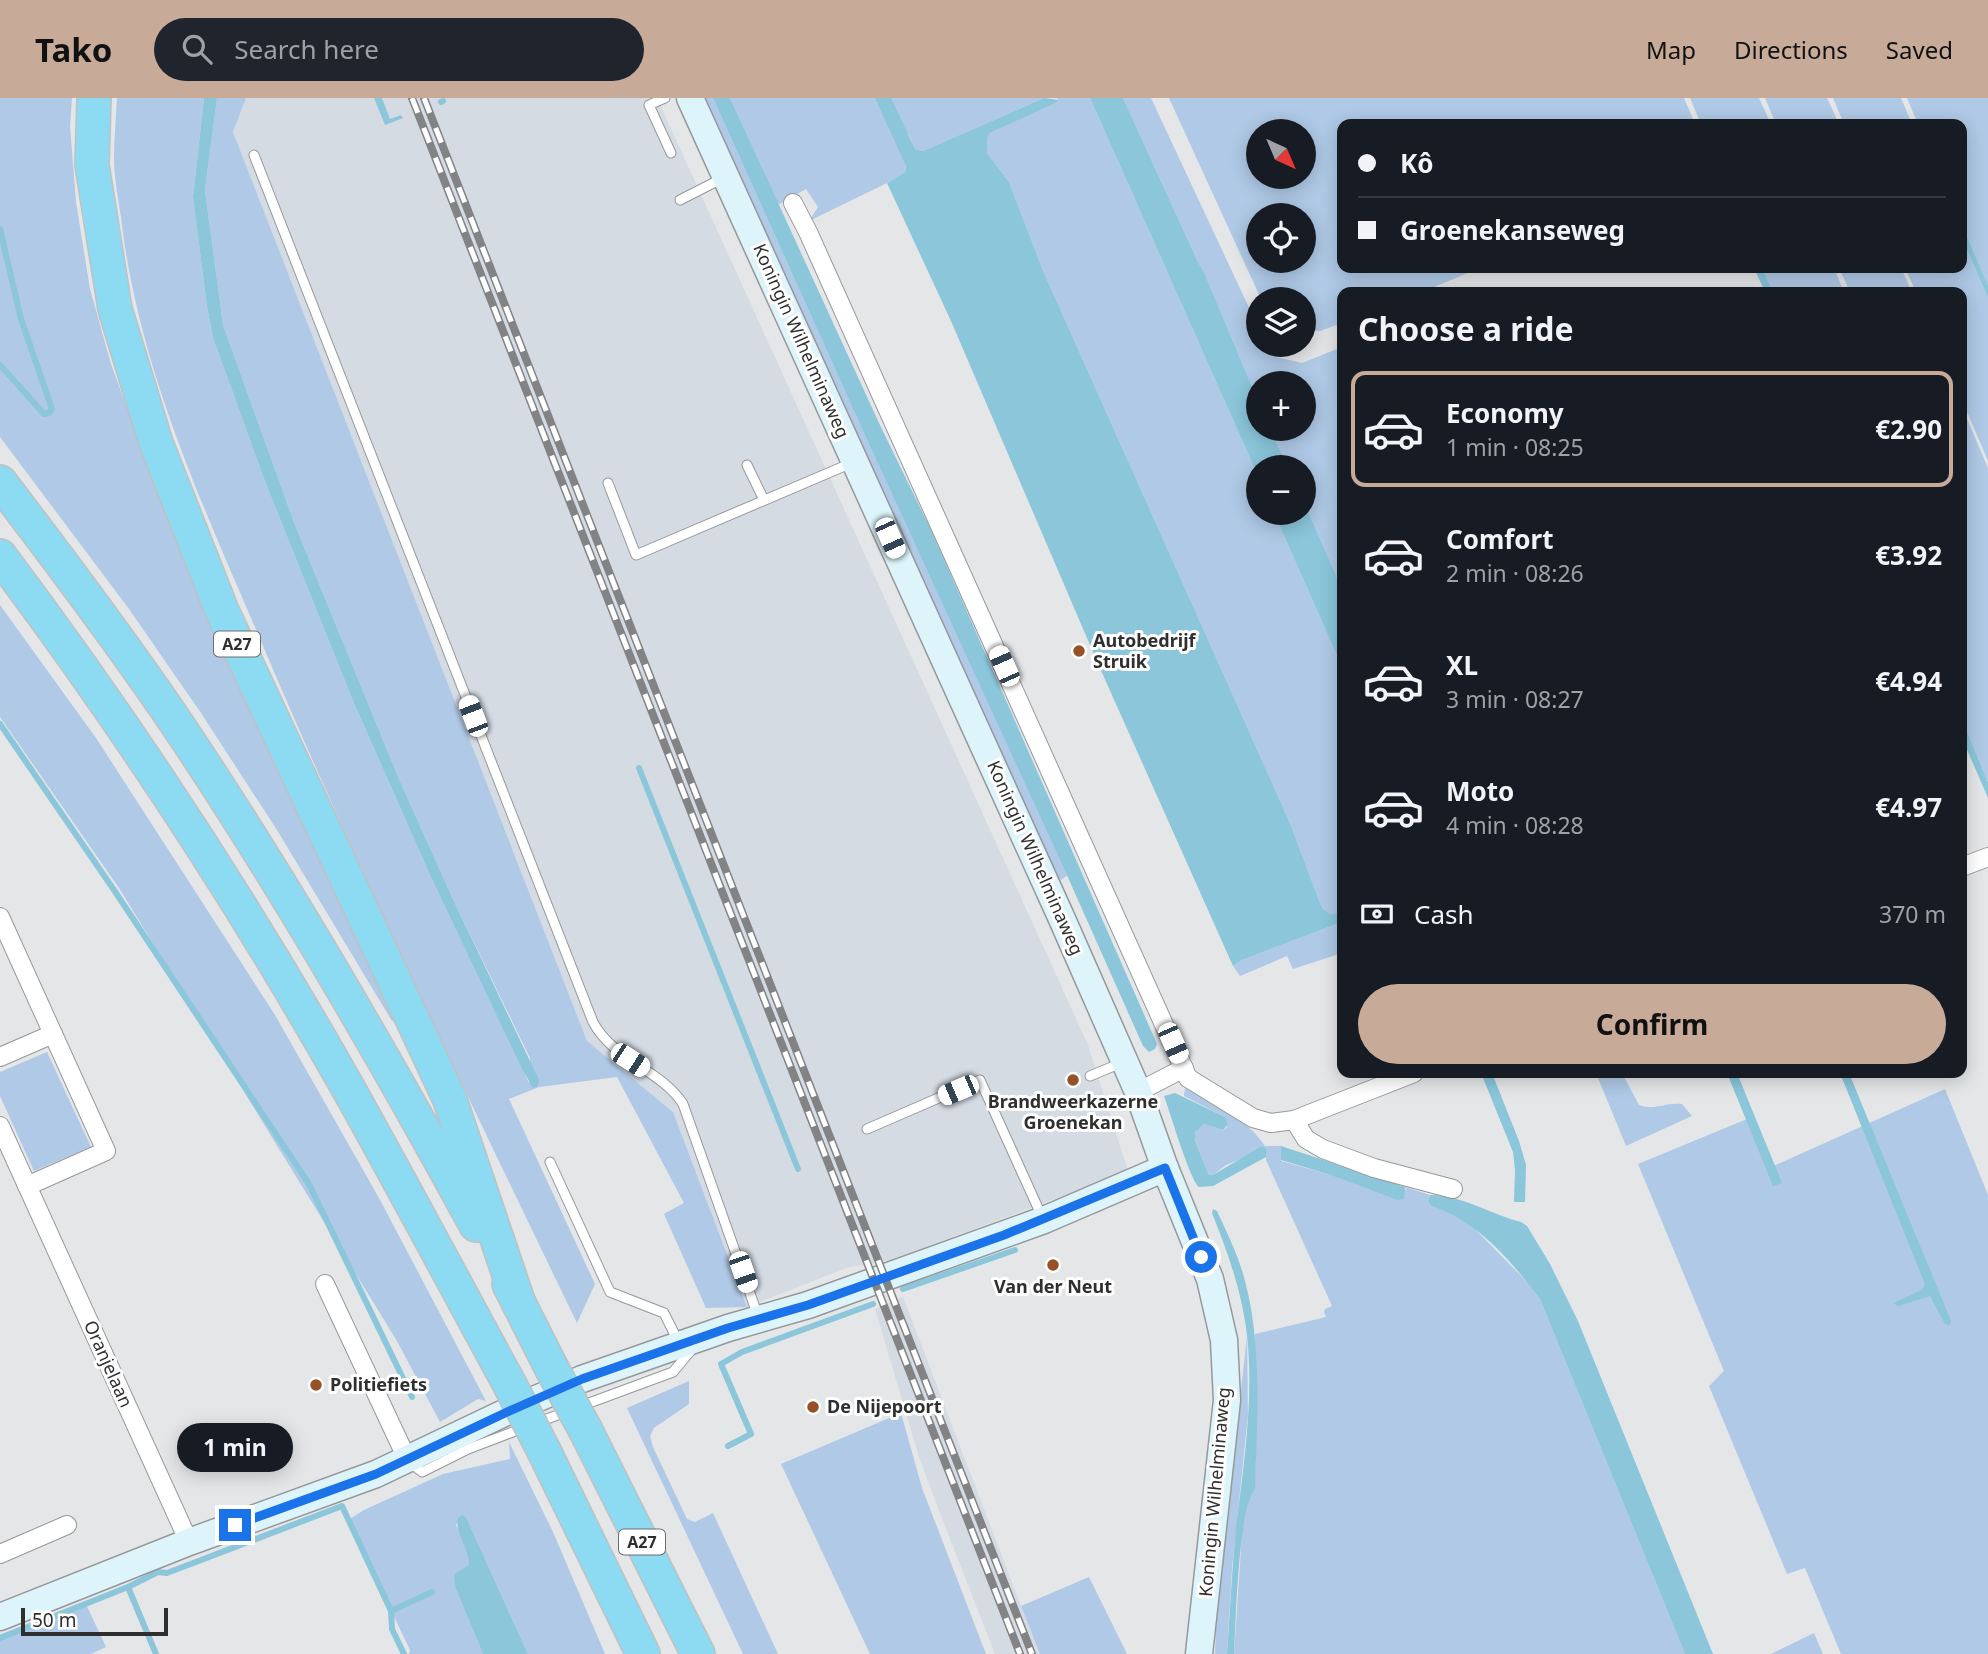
<!DOCTYPE html>
<html lang="en">
<head>
<meta charset="utf-8">
<style>
  body { margin:0; font-family:"Noto Sans",sans-serif; background:#20242c; color:#f1f3f6; height:100vh; display:flex; flex-direction:column; font-size:26px; white-space:nowrap }
  * { box-sizing:border-box; margin:0 }
  p { font-size:23px; color:#9ea1a6 }
  .icon { flex:none; width:38px; height:38px; fill:none; stroke:currentColor; stroke-width:2; stroke-linecap:round; stroke-linejoin:round }
  .map { position:relative; flex:1; overflow:hidden }
  .side { position:absolute; left:1337px; top:189px; width:630px; height:791px; display:flex; flex-direction:column; background:#171b24; border-radius:14px; box-shadow:0 4px 18px #0003 }
  .side>* { flex:none }
  .guide { position:absolute; left:1337px; top:21px; width:630px; height:154px; border-radius:14px; box-shadow:0 4px 18px #0003; display:grid; align-content:center; height:154px; padding:0 21px; background:#171b24 }
  .needle { width:46px; rotate:136deg }
  .controls { position:absolute; left:1246px; top:21px; display:grid; gap:14px }
  .controls a { display:grid; place-items:center; width:70px; height:70px; border-radius:50%; background:#171b24; box-shadow:0 4px 18px #0003; font-size:35px }
  .scale { position:absolute; left:21px; bottom:18px; width:147px; box-sizing:border-box; padding-left:7px; border:4px solid #2f2f30; border-top:0; font-size:19px; line-height:24px; white-space:nowrap; color:#2f2f30; -webkit-text-stroke:5px #fff; paint-order:stroke }
  .end { position:absolute; width:32px; height:32px; margin:-16px; border:9px solid #1a73e8; background:#fff; box-shadow:0 0 0 4px #fff }
  .from { border-radius:50% }
  .bubble { position:absolute; height:49px; border-radius:24px; background:#171b24; box-shadow:0 4px 18px #0003; font-size:23px; font-weight:700; line-height:49px; text-align:center }
  .car { position:absolute; width:21px; height:42px; margin:-21px -10px; border-radius:9px; box-shadow:0 0 5px 2px #0007; background:linear-gradient(#fff 24%,#345 0 40%,#fff 0 76%,#345 0 86%,#fff 0) }
  .guide b { display:flex; align-items:center; gap:24px; height:66px; font-size:26px }
  .guide b+b { border-top:2px solid #363941 }
  .guide i { width:18px; height:18px; background:#f1f3f6 }
  ul { padding:0; list-style:none }
  li { display:flex; align-items:center; gap:21px; height:116px; margin:0 14px 10px; padding:0 7px; border:4px solid transparent; border-radius:14px }
  li div { flex:1 }
  li b { display:block; font-size:26px }
  li em { font-style:normal; font-weight:700 }
  li.current { border-color:#c8aa99 }
  li>.icon { width:63px; height:63px; stroke-width:1.5 }
  h2 { padding:0 21px; font-size:32px; line-height:84px }
  .pay { display:flex; align-items:center; gap:18px; height:77px; padding:0 21px; font-size:26px }
  .pay p { margin-inline-start:auto }
  .primary-button { display:flex; gap:14px; margin-top:auto; padding:14px 21px }
  .primary-button a { flex:1; height:80px; border-radius:42px; background:#c8aa99; color:#111; font-size:28px; font-weight:700; line-height:80px; text-align:center }
  header { display:flex; align-items:center; gap:42px; box-sizing:border-box; height:98px; padding:0 35px; background:#c8aa99; color:#111 }
  header strong { font-size:33px }
  nav { display:flex; gap:38px; margin-inline-start:auto; font-size:24px }
  .search { width:490px; height:63px; background:#20242c; display:flex; align-items:center; gap:18px; box-sizing:border-box; padding:0 24px; border-radius:38px; color:#9ea1a6; font-size:26px }
  .map>svg:first-child { display:block }
  .built { fill:#d4dbe3 }
  .green { fill:#afc9e6; fill-rule:evenodd }
  .water { fill:#8bc6db }
  .lines { fill:none; stroke-linecap:round; stroke-linejoin:round }
  .stream { stroke:#8bc6db; stroke-width:6 }
  .lane-casing { stroke:#96989a; stroke-width:11 }
  .street-casing { stroke:#96989a; stroke-width:20 }
  .secondary-casing { stroke:#96989a; stroke-width:29 }
  .highway-casing { stroke:#c1c1c1; stroke-width:36 }
  .lane { stroke:#fff; stroke-width:9 }
  .street { stroke:#fff; stroke-width:18 }
  .secondary { stroke:#ddf4fb; stroke-width:26 }
  .highway { stroke:#8ddaf3; stroke-width:33 }
  .rail-casing { stroke:#828385; stroke-width:8 }
  .rail { stroke:#fff; stroke-width:5; stroke-dasharray:16; stroke-linecap:butt }
  .highway-bridge-casing { stroke:#c1c1c1; stroke-width:36; stroke-linecap:butt }
  .highway-bridge { stroke:#8ddaf3; stroke-width:33 }
  .route { stroke:#1a73e8; stroke-width:9 }
  .poi-dot { fill:#965127; stroke:#fff; stroke-width:2.5 }
  .labels { text-anchor:middle; stroke-width:6; stroke-linejoin:round; paint-order:stroke }
  .shield { fill:#fff; stroke:#6d6d6e; stroke-width:2 }
  .shield-label { font-size:16px; font-weight:bold; fill:#2f2f30 }
  .street-label { font-size:18px; fill:#2f2f30; stroke:#fff }
  .poi-label { font-size:18px; font-weight:bold; fill:#2f2f30; stroke:#fff; text-anchor:start }
</style>
</head>
<body>
<header>
<strong>Tako</strong>
<div class="search"><svg class="icon" aria-label="search" viewBox="0 0 24 24"><circle cx="10" cy="10" r="6"/><path d="M15 15l6 6"/></svg>Search here</div>
<nav><a>Map</a><a>Directions</a><a>Saved</a></nav>
</header>
<div class="map">
<svg width="1988" height="1556" viewBox="0 0 1988 1556">
  <rect width="100%" height="100%" fill="#e4e6e8"/>
  <!-- built -->
  <g class="built">
    <polygon points="246,0 657,0 1088,947 1127,1070 1122,1076 888,1163 849,1169 747,1209 673,1014 587,943 233,34"/>
    <polygon points="903,1199 1021,1508 1040,1556 995,1556 943,1423 919,1359 875,1211"/>
  </g>
  <!-- green -->
  <g class="green">
    <polygon points="0,0 72,0 70,28 76,104 90,191 111,266 156,390 395,921 392,923 277,732 201,615 129,511 0,339"/>
    <path d="M 117,0 L 204,0 L 193,99 L 207,209 L 213,240 L 266,386 L 353,603 L 430,777 L 529,985 L 530,960 L 452,799 L 399,681 L 295,427 L 223,227 L 205,92 L 217,0 L 246,0 L 233,34 L 587,943 L 673,1014 L 747,1209 L 706,1210 L 664,1116 L 684,1105 L 617,979 L 539,989 L 509,1001 L 595,1186 L 577,1225 C 473,1010 369,795 275,576 C 213,429 139,279 121,119 C 118,99 114,79 114,60 C 114,40 116,20 117,0 Z"/>
    <polygon points="700,0 713,0 863,333 1068,777 1061,782 1048,765"/>
    <polygon points="730,0 1044,0 923,53 915,51 908,35 905,74 887,85 809,123 818,109 806,91 778,107"/>
    <polygon points="1057,0 1090,0 1258,378 1258,415 1274,415 1342,569 1342,814 1330,816 1323,811 1320,805 1290,725 1044,175 1009,84 987,55 987,41 990,35 1059,2"/>
    <polygon points="1123,0 1151,0 1258,229 1258,247 1267,247 1272,258 1302,265 1342,249 1342,491 1304,404 1304,369 1288,369 1270,331 1304,331 1304,285 1258,285 1258,303 1204,174 1198,164"/>
    <path d="M 1169,0 L 1684,0 L 1695,26 L 1342,26 L 1342,170 L 1480,170 L 1422,194 L 1342,194 L 1342,225 L 1320,233 L 1304,232 L 1304,201 L 1261,201 ZM 1258,33 L 1304,33 L 1304,79 L 1258,79 ZM 1258,117 L 1304,117 L 1304,163 L 1258,163 Z"/>
    <polygon points="1690,0 1759,0 1771,26 1701,26"/>
    <polygon points="1765,0 1827,0 1839,26 1776,26"/>
    <polygon points="1833,0 1901,0 1912,26 1844,26"/>
    <polygon points="1907,0 1988,0 1988,187 1962,127 1962,26 1918,26"/>
    <polygon points="1962,140 1988,200 1988,363 1962,302 1962,194 1916,194 1905,170 1962,170"/>
    <polygon points="1762,170 1834,170 1844,194 1773,194"/>
    <polygon points="1839,170 1901,170 1912,194 1850,194"/>
    <polygon points="1962,309 1988,370 1988,684 1962,621"/>
    <polygon points="0,507 96,640 275,917 379,1100 486,1303 478,1301 440,1324 397,1243 119,790 0,619"/>
    <polygon points="1342,824 1342,831 1337,835 1342,855 1293,871 1287,858 1240,878 1233,868 1242,862"/>
    <polygon points="47,954 91,1049 34,1073 0,998 0,974"/>
    <path d="M 1596,975 L 1622,975 L 1639,1007 C 1656,1013 1664,1004 1682,1006 L 1692,1018 L 1626,1048 Z"/>
    <path d="M 1185,990 C 1213,1006 1247,1020 1265,1048 L 1281,1048 L 1281,1063 L 1331,1077 L 1406,1092 L 1405,1089 L 1430,1097 L 1428,1103 L 1431,1108 L 1449,1114 L 1471,1127 L 1528,1185 L 1540,1201 L 1685,1556 L 1234,1556 L 1242,1436 L 1256,1366 L 1255,1236 L 1326,1219 L 1324,1214 L 1325,1211 L 1332,1208 L 1266,1062 L 1266,1051 L 1226,1067 L 1213,1077 L 1207,1075 L 1194,1038 L 1197,1030 L 1204,1026 L 1223,1032 L 1227,1029 L 1225,1019 L 1184,998 Z"/>
    <polygon points="1945,991 1988,1097 1988,1556 1841,1556 1805,1470 1787,1476 1709,1288 1724,1273 1638,1066 1747,1021 1769,1070"/>
    <polygon points="1247,1238 1248,1317 1232,1470 1227,1556 1215,1556 1217,1513"/>
    <polygon points="689,1283 689,1306 654,1330 650,1338 653,1349 687,1421 695,1424 713,1415 778,1556 743,1556 627,1310"/>
    <polygon points="901,1315 922,1390 986,1556 870,1556 781,1366"/>
    <polygon points="509,1344 553,1434 605,1556 528,1556 466,1419 462,1418 456,1427 470,1461 469,1468 459,1473 455,1489 483,1556 409,1556 410,1552 348,1422 364,1412 443,1376 510,1361"/>
    <polygon points="1089,1479 1127,1556 1040,1556 1021,1508"/>
    <polygon points="85,1504 106,1549 91,1556 0,1556 0,1537"/>
    <polygon points="1814,1535 1823,1556 1771,1556"/>
  </g>
  <!-- water -->
  <g class="water">
    <polygon points="204,0 217,0 205,92 223,227 295,427 399,681 452,799 539,982 538,988 533,990 522,971 430,777 353,603 266,386 213,240 207,209 193,99"/>
    <polygon points="374,0 382,0 390,21 401,17 403,20 385,27"/>
    <polygon points="713,0 730,0 879,325 932,434 1157,946 1155,951 1149,954 1143,948 1058,757 863,333"/>
    <polygon points="875,0 891,0 915,51 923,53 1044,0 1059,2 1055,5 990,35 987,41 987,55 1009,84 1044,175 1290,725 1320,805 1323,811 1330,816 1342,814 1342,824 1242,862 1233,868 1099,568 951,223 887,85 905,74 906,68"/>
    <polygon points="1090,0 1123,0 1198,164 1204,174 1258,303 1258,331 1270,331 1288,369 1258,369 1258,378"/>
    <polygon points="1962,127 1988,187 1988,200 1962,140"/>
    <polygon points="1754,170 1762,170 1773,194 1765,194"/>
    <polygon points="1304,404 1342,491 1342,569 1274,415 1304,415"/>
    <polygon points="1962,621 1988,684 1988,700 1962,640"/>
    <polygon points="1481,975 1492,975 1519,1043 1526,1067 1525,1104 1514,1104 1515,1072 1513,1054"/>
    <polygon points="1727,975 1737,975 1782,1085 1773,1088"/>
    <polygon points="1840,975 1849,975 1951,1223 1949,1228 1945,1226 1930,1198 1898,1208 1893,1205 1922,1192 1925,1186"/>
    <path d="M 1175,995 L 1225,1019 L 1228,1026 L 1223,1032 L 1204,1026 L 1195,1034 L 1195,1042 L 1208,1076 L 1213,1077 L 1262,1048 L 1266,1051 L 1266,1059 L 1213,1088 L 1199,1089 C 1190,1082 1170,1014 1164,998 Z"/>
    <polygon points="1281,1048 1405,1089 1404,1101 1398,1102 1331,1077 1281,1062"/>
    <path d="M 1430,1097 C 1459,1096 1493,1117 1521,1124 L 1527,1128 L 1550,1166 L 1578,1223 L 1713,1556 L 1685,1556 L 1540,1201 C 1511,1163 1477,1122 1431,1108 L 1428,1103 Z"/>
    <path d="M 1213,1111 L 1217,1113 C 1228,1137 1240,1161 1246,1187 C 1262,1248 1257,1328 1255,1390 C 1238,1414 1236,1522 1234,1556 L 1227,1556 C 1230,1513 1232,1471 1236,1429 C 1244,1366 1254,1300 1247,1237 C 1242,1194 1228,1155 1212,1115 Z"/>
    <path d="M 462,1417 L 466,1419 L 528,1556 L 483,1556 L 455,1489 L 454,1476 L 469,1467 C 470,1451 454,1436 458,1420 Z"/>
  </g>
  <g class="lines">
    <!-- stream -->
    <g class="stream">
      <polyline points="441,4 443,3"/>
      <polyline points="0,131 21,221 52,311 49,315 44,316 0,267"/>
      <polyline points="0,626 114,792 309,1086 412,1299"/>
      <polyline points="639,670 798,1071"/>
      <polyline points="903,1191 1015,1152"/>
      <polyline points="728,1348 751,1336 721,1266 742,1254 873,1206"/>
      <polyline points="128,1489 156,1556"/>
      <polyline points="391,1513 392,1531 404,1556"/>
      <polyline points="0,1540 128,1489 158,1474 167,1475 342,1408 391,1513 432,1494"/>
    </g>
    <defs>
      <g id="lane">
        <polyline points="665,0 649,7 671,55"/>
        <path d="M 254,57 L 593,924 C 613,962 660,971 683,1006 L 758,1218"/>
        <polyline points="680,102 725,79"/>
        <polyline points="747,367 764,402"/>
        <polyline points="608,385 636,457 854,364"/>
        <polyline points="1090,978 1121,965"/>
        <polyline points="867,1031 980,982 1043,1121"/>
        <polyline points="550,1064 610,1194 664,1215 679,1245"/>
        <polyline points="581,1308 673,1274 693,1250"/>
        <polyline points="409,1364 422,1374 468,1351 568,1313"/>
      </g>
      <g id="street">
        <polyline points="793,105 808,134 1188,980 1253,1020 1271,1025 1294,1022 1414,975"/>
        <polyline points="1962,769 1988,759"/>
        <polyline points="0,819 106,1053 27,1088"/>
        <polyline points="0,959 53,936"/>
        <polyline points="1138,994 1184,970"/>
        <polyline points="1294,1022 1306,1041 1323,1051 1374,1070 1453,1091"/>
        <polyline points="0,1028 189,1444"/>
        <polyline points="325,1186 408,1363"/>
        <polyline points="0,1456 67,1427"/>
      </g>
      <g id="secondary">
        <polyline points="690,0 1062,821 1138,994 1165,1070 1210,1181 1224,1242 1227,1302 1199,1556"/>
        <polyline points="0,1519 189,1444 376,1376 504,1315 582,1281 728,1230 808,1207 1044,1122 1165,1070"/>
      </g>
      <g id="highway">
        <polyline points="94,0 92,67 115,211 156,345 222,513 450,1002 519,1206"/>
        <path d="M 0,384 C 62,465 124,547 181,632 C 288,792 384,958 476,1127"/>
        <path d="M 0,458 C 127,627 244,806 348,990 C 403,1088 456,1188 510,1287"/>
        <polyline points="509,1186 551,1269"/>
        <polyline points="586,1333 698,1556"/>
        <polyline points="544,1353 643,1556"/>
      </g>
    </defs>
    <!-- lane casing -->
    <use href="#lane" class="lane-casing"/>
    <!-- street casing -->
    <use href="#street" class="street-casing"/>
    <!-- secondary casing -->
    <use href="#secondary" class="secondary-casing"/>
    <!-- highway casing -->
    <use href="#highway" class="highway-casing"/>
    <!-- lane -->
    <use href="#lane" class="lane"/>
    <!-- street -->
    <use href="#street" class="street"/>
    <!-- secondary -->
    <use href="#secondary" class="secondary"/>
    <!-- highway -->
    <use href="#highway" class="highway"/>
    <defs>
      <g id="rail">
        <polyline points="412,0 1020,1556"/>
        <polyline points="424,0 1032,1556"/>
      </g>
    </defs>
    <!-- rail casing -->
    <use href="#rail" class="rail-casing"/>
    <!-- rail -->
    <use href="#rail" class="rail"/>
    <defs>
      <g id="highway-bridge">
        <polyline points="551,1269 586,1333"/>
        <polyline points="510,1287 544,1353"/>
      </g>
    </defs>
    <!-- highway-bridge casing -->
    <use href="#highway-bridge" class="highway-bridge-casing"/>
    <!-- highway-bridge -->
    <use href="#highway-bridge" class="highway-bridge"/>
  </g>
  <g class="lines">
    <!-- route -->
    <polyline class="route" points="235,1427 376,1376 505,1315 582,1281 728,1230 808,1207 1004,1137 1165,1070 1201,1159"/>
  </g>
  <!-- markers -->
  <g class="poi-dot">
    <circle cx="1079" cy="553" r="7"/>
    <circle cx="1073" cy="982" r="7"/>
    <circle cx="1053" cy="1167" r="7"/>
    <circle cx="316" cy="1287" r="7"/>
    <circle cx="813" cy="1309" r="7"/>
  </g>
  <g class="labels">
    <!-- shield labels -->
    <g class="shield">
      <rect x="214" y="533.5" width="46" height="25" rx="5"/>
      <rect x="619" y="1431.5" width="46" height="25" rx="5"/>
    </g>
    <g class="shield-label">
      <text x="237" y="552">A27</text>
      <text x="642" y="1450">A27</text>
    </g>
    <!-- street labels -->
    <g class="street-label">
      <text transform="translate(801 243) rotate(66)" y="6">Koningin Wilhelminaweg</text>
      <text transform="translate(1035 760) rotate(66)" y="6">Koningin Wilhelminaweg</text>
      <text transform="translate(108 1266) rotate(66)" y="6">Oranjelaan</text>
      <text transform="translate(1215 1394) rotate(-85)" y="6">Koningin Wilhelminaweg</text>
    </g>
    <!-- poi labels -->
    <g class="poi-label">
      <text x="1093" y="549">Autobedrijf<tspan x="1093" dy="21">Struik</tspan></text>
      <text x="1073" y="1010" text-anchor="middle">Brandweerkazerne<tspan x="1073" dy="21">Groenekan</tspan></text>
      <text x="1053" y="1195" text-anchor="middle">Van der Neut</text>
      <text x="330" y="1293">Politiefiets</text>
      <text x="827" y="1315">De Nijepoort</text>
    </g>
  </g>
</svg>
<div class="controls">
<a><svg class="needle" viewBox="-14 -14 28 28"><path d="M0-13l5 13h-10z" fill="#e53935"/><path d="M0 13l5-13h-10z" fill="#9ea1a6"/></svg></a>
<a><svg class="icon" aria-label="locate" viewBox="0 0 24 24"><circle cx="12" cy="12" r="6"/><path d="M12 2v4M12 18v4M2 12h4M18 12h4"/></svg></a>
<a><svg class="icon" aria-label="layers" viewBox="0 0 24 24"><path d="M12 4l9 5-9 5-9-5zM3 14l9 5 9-5"/></svg></a>
<a>+</a>
<a>−</a>
</div>
<div class="scale">50 m</div>
<i class="end from" style="left:1201px;top:1159px"></i>
<i class="end" style="left:235px;top:1427px"></i>
<div class="bubble" style="left:177px;top:1325px;width:116px">1 min</div>
<i class="car" style="left:890px;top:440px;rotate:156deg"></i>
<i class="car" style="left:1004px;top:568px;rotate:336deg"></i>
<i class="car" style="left:473px;top:618px;rotate:339deg"></i>
<i class="car" style="left:1173px;top:945px;rotate:156deg"></i>
<i class="car" style="left:630px;top:962px;rotate:123deg"></i>
<i class="car" style="left:958px;top:992px;rotate:247deg"></i>
<i class="car" style="left:743px;top:1174px;rotate:161deg"></i>
<div class="guide">
<b><i class="from"></i>Kô</b>
<b><i></i>Groenekanseweg</b>
</div>
<section class="side">
<h2>Choose a ride</h2>
<ul>
<li class="current"><svg class="icon" aria-label="car" viewBox="0 0 24 24"><path d="M5 17H2v-5l4-1 3-4h7l3 4 3 1v5h-3M9 17h6M6 11h13"/><circle cx="7" cy="17" r="2"/><circle cx="17" cy="17" r="2"/></svg><div><b>Economy</b><p>1 min · 08:25</p></div><em>€2.90</em></li>
<li><svg class="icon" aria-label="car" viewBox="0 0 24 24"><path d="M5 17H2v-5l4-1 3-4h7l3 4 3 1v5h-3M9 17h6M6 11h13"/><circle cx="7" cy="17" r="2"/><circle cx="17" cy="17" r="2"/></svg><div><b>Comfort</b><p>2 min · 08:26</p></div><em>€3.92</em></li>
<li><svg class="icon" aria-label="car" viewBox="0 0 24 24"><path d="M5 17H2v-5l4-1 3-4h7l3 4 3 1v5h-3M9 17h6M6 11h13"/><circle cx="7" cy="17" r="2"/><circle cx="17" cy="17" r="2"/></svg><div><b>XL</b><p>3 min · 08:27</p></div><em>€4.94</em></li>
<li><svg class="icon" aria-label="car" viewBox="0 0 24 24"><path d="M5 17H2v-5l4-1 3-4h7l3 4 3 1v5h-3M9 17h6M6 11h13"/><circle cx="7" cy="17" r="2"/><circle cx="17" cy="17" r="2"/></svg><div><b>Moto</b><p>4 min · 08:28</p></div><em>€4.97</em></li>
</ul>
<div class="pay"><svg class="icon" aria-label="cash" viewBox="0 0 24 24"><path d="M3 7h18v10H3z"/><circle cx="12" cy="12" r="2"/></svg>Cash<p>370 m</p></div>
<div class="primary-button"><a>Confirm</a></div>
</section>
</div>
</body>
</html>
